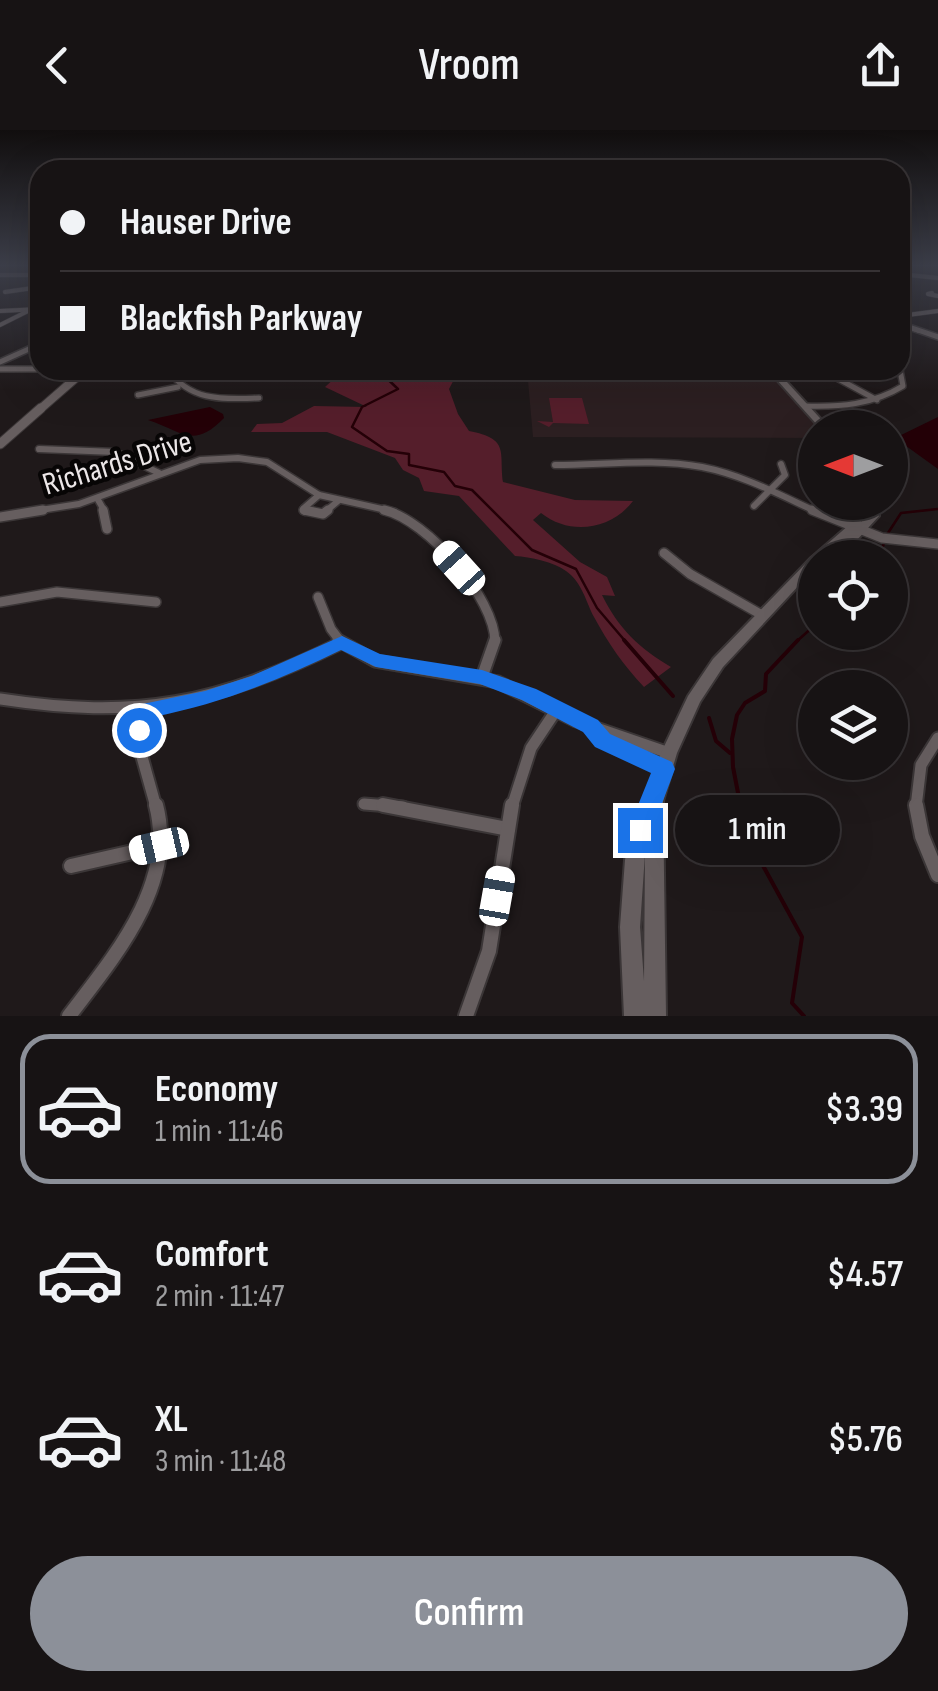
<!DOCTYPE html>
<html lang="en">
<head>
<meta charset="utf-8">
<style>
  body { margin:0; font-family:"Sofia Sans Condensed",sans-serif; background:#201c1d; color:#f1f3f6; height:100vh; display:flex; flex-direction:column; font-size:38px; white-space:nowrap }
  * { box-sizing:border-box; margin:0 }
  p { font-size:32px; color:#9e9ea0 }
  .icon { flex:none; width:55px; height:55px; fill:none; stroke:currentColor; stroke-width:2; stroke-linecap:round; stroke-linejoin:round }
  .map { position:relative; height:886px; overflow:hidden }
  .details { display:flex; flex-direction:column; background:#171314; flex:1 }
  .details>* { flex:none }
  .guide { position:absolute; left:30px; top:30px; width:880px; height:220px; border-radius:30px; box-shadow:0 10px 40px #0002,0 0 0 2px #363234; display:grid; align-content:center; height:220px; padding:0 30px; background:#171314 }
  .needle { width:65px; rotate:270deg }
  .tools { position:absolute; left:798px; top:280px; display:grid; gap:20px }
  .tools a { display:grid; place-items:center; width:110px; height:110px; border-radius:50%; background:#171314; box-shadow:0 10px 40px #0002,0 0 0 2px #363234; font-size:50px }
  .end { position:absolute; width:45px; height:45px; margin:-22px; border:12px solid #1a73e8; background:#fff; box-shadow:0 0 0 5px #fff }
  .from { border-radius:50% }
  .bubble { position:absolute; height:70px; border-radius:35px; background:#171314; box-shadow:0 10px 40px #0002,0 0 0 2px #363234; font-size:32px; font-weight:600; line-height:70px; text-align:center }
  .car { position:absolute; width:30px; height:60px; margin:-30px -15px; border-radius:12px; box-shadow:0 0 8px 2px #0007; background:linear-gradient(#fff 24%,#345 0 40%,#fff 0 76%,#345 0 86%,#fff 0) }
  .guide b { display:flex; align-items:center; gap:35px; height:95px; font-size:38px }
  .guide b+b { border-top:2px solid #363234 }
  .guide i { width:25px; height:25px; background:#f1f3f6 }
  ul { padding:18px 0 0; list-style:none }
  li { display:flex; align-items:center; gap:30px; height:150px; margin:0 20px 15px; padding:0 10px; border:5px solid transparent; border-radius:30px }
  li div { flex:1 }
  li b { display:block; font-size:38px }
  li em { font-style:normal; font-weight:600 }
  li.on { border-color:#8c9099 }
  li>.icon { width:90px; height:90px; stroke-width:1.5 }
  .action { display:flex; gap:20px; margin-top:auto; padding:20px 30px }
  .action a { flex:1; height:115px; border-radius:60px; background:#8c9099; color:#fff; font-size:40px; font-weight:600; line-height:115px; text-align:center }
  header { display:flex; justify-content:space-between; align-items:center; height:130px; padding:0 30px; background:#171314; font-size:45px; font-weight:600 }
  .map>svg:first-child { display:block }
  .built { fill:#2c1f21 }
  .green { fill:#551e2b }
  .water { fill:#240007 }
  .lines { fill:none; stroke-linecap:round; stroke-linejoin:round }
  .stream-far1 { stroke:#240007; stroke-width:2.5 }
  .stream { stroke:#240007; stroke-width:4 }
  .minor-far5-casing { stroke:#3b3637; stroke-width:5 }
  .minor-far4-casing { stroke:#3b3637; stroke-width:8 }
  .minor-far3-casing { stroke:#3b3637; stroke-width:9 }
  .minor-far2-casing { stroke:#3b3637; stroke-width:12 }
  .minor-far1-casing { stroke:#3b3637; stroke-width:15 }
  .minor-casing { stroke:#3b3637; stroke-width:18 }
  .tertiary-far1-casing { stroke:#3b3637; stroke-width:10 }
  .tertiary-casing { stroke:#3b3637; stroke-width:11 }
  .secondary-casing { stroke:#3b3637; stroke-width:4 }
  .minor-far5 { stroke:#665e5f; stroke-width:4 }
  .minor-far4 { stroke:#665e5f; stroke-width:5 }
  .minor-far3 { stroke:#665e5f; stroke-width:6 }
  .minor-far2 { stroke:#665e5f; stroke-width:9 }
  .minor-far1 { stroke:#665e5f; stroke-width:11 }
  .minor { stroke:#665e5f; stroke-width:14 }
  .tertiary-far1 { stroke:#665e5f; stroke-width:8 }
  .tertiary { stroke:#665e5f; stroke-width:9 }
  .secondary { fill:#665e5f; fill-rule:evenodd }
  .route { fill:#1a73e8 }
  .labels { text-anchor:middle; stroke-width:9; stroke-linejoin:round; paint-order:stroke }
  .street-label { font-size:32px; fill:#ebe6e7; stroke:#070505 }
</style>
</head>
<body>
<header><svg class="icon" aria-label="back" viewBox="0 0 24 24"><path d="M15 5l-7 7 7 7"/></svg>Vroom<svg class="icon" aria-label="share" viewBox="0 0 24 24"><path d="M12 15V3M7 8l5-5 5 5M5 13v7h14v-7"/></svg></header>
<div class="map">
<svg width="938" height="886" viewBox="0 0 938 886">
  <rect width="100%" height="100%" fill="#1f191a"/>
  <!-- built -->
  <polygon class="built" points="527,240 768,240 818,297 815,308 533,307"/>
  <!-- green -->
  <g class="green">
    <path d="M 281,240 L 459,240 L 449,259 L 458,284 L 469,301 C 510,309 499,321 503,352 L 575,370 L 633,371 C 611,400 570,406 541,383 L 533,390 L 580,432 L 607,447 L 615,466 L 602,465 C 618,498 640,519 671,537 L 644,557 C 624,536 608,513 594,487 C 586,472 582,452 566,441 C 554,432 530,427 515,426 L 459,366 L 424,361 L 419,348 L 403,340 L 395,328 L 327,302 L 251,302 L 257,294 L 282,293 L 314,276 L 367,277 L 325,257 L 337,246 L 330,243 L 262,251 L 261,248 Z"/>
    <polygon points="549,268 582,268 589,294 553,293 549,297 537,291 553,292"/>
  </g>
  <!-- water -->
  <g class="water">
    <path d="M 210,277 L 223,284 L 224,288 C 193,320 182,301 148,290 Z"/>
    <polygon points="938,287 938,339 895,308"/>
  </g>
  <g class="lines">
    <!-- stream-far1 -->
    <g class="stream-far1">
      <polyline points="378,240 398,259 362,277 352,297 387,321 409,324 409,335 444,342 455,356 472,360 532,420 576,439 597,478 626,512"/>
      <polyline points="888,403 901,383 938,379"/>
      <polyline points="879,428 884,413"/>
      <polyline points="796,512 815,495"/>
    </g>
    <!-- stream -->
    <g class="stream">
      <polyline points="624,510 673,566"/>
      <polyline points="798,510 766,544 765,561 745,573 737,585 732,609 733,637 739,668 761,732 802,807 792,873 804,886"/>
      <polyline points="709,588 716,611 730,623"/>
    </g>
    <defs>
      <g id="minor-far5">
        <polyline points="900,144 938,148"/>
        <polyline points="0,145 40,145"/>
        <polyline points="5,162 40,157"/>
        <polyline points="932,163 928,164 938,166"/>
        <polyline points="0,181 40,179"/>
        <polyline points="900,186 938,181"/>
        <polyline points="900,194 919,201"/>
        <polyline points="0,195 28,181"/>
      </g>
      <g id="minor-far4">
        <polyline points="912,198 938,207"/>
        <polyline points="0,232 40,214"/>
        <polyline points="0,239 40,239"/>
        <path d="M 168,240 C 191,272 223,269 259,268"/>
        <polyline points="822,240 877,270"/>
        <polyline points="138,265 178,257"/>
        <path d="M 805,276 C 840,277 872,275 903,256 L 900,240"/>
      </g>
      <g id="minor-far3">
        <polyline points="39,319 115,322 159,343"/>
        <path d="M 555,335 C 604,335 654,328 702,337 C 743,345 780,365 817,382"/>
        <polyline points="97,368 105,382"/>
        <polyline points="754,376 785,345 781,334"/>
        <polyline points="28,382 79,374 200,330 238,328 267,332 319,365 395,382"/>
        <polyline points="305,382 304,378 319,365"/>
        <polyline points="325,382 338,371"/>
      </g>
      <g id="minor-far2">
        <polyline points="103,380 107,399"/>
        <polyline points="304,380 323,384 328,380"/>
        <path d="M 384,380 C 427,390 495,468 495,512"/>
        <polyline points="812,380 882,408 938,414"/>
        <polyline points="0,387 43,380"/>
        <polyline points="664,423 690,444 762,485"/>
        <polyline points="318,467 331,499 341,512"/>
        <polyline points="0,472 57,462 156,472"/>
      </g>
      <g id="minor-far1">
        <polyline points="338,510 375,531 498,552 576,591 669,623"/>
        <polyline points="482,547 495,510"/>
        <path d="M 0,569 C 137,590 217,574 341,513"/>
        <polyline points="145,581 139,616 156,677"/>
        <polyline points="590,596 602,611 664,639"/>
        <polyline points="364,674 403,677"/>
        <polyline points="512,677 531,618 557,579"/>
        <polyline points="916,677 921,635 938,608"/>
      </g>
      <g id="minor">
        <polyline points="383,675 508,699"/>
        <polyline points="916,675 922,706 938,745"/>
        <polyline points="71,736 159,716"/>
        <path d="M 69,886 C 114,827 177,754 156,675"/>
        <polyline points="466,886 489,821 512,675"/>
      </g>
      <polyline id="tertiary-far1" points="38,281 85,240"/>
      <polyline id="tertiary" points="0,314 41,278"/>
      <g id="secondary">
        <polygon points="768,240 776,240 829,298 820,298"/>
        <path d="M 858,372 L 869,372 L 861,392 L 868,385 L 869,372 L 880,372 L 879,386 L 856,411 L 852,413 L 846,409 L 827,428 L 815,428 L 815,438 L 723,537 L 700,572 L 677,623 L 663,671 L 666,886 L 624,886 L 620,797 L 625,730 L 631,700 L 645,670 L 661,623 L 688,566 L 713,529 L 811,428 L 849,395 ZM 645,724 L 644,851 L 640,797 Z"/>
      </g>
    </defs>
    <!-- minor-far5 casing -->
    <use href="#minor-far5" class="minor-far5-casing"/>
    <!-- minor-far4 casing -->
    <use href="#minor-far4" class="minor-far4-casing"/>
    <!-- minor-far3 casing -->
    <use href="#minor-far3" class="minor-far3-casing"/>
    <!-- minor-far2 casing -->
    <use href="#minor-far2" class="minor-far2-casing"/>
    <!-- minor-far1 casing -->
    <use href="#minor-far1" class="minor-far1-casing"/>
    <!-- minor casing -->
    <use href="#minor" class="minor-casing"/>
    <!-- tertiary-far1 casing -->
    <use href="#tertiary-far1" class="tertiary-far1-casing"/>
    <!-- tertiary casing -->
    <use href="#tertiary" class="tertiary-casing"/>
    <!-- secondary casing -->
    <use href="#secondary" class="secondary-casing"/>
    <!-- minor-far5 -->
    <use href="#minor-far5" class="minor-far5"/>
    <!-- minor-far4 -->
    <use href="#minor-far4" class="minor-far4"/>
    <!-- minor-far3 -->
    <use href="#minor-far3" class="minor-far3"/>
    <!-- minor-far2 -->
    <use href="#minor-far2" class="minor-far2"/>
    <!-- minor-far1 -->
    <use href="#minor-far1" class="minor-far1"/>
    <!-- minor -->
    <use href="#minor" class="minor"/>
    <!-- tertiary-far1 -->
    <use href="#tertiary-far1" class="tertiary-far1"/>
    <!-- tertiary -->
    <use href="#tertiary" class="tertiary"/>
    <!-- secondary -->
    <use href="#secondary" class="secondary"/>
  </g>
  <!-- sky -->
  <linearGradient id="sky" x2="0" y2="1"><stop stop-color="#110e0e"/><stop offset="0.52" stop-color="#3c3e49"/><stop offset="1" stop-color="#3c3e49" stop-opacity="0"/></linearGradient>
  <rect width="938" height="260" fill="url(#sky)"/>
  <!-- route -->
  <path class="route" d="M 342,506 L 380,524 L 482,540 L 536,559 L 598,590 L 610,604 L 672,632 L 675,639 L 649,708 L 640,711 L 632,708 L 628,700 L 651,643 L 595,617 L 583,602 L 522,570 L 480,554 L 376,537 L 341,520 C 279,550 221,574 153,587 L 146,606 L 139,608 L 128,600 L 138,575 L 205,561 L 252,546 Z"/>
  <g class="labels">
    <!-- street labels -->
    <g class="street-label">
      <text transform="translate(117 332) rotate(-17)" y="11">Richards Drive</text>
    </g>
  </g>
</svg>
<div class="tools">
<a><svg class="needle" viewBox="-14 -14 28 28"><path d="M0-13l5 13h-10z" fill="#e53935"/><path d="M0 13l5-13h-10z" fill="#9e9ea0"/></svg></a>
<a><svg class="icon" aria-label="locate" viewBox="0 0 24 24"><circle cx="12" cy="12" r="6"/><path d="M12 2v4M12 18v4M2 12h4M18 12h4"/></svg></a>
<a><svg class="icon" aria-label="layers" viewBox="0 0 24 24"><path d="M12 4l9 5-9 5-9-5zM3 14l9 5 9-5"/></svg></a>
</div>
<i class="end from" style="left:139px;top:600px"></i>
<i class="end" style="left:640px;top:700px"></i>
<div class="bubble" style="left:675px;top:665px;width:165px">1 min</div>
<i class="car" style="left:459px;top:438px;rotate:318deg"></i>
<i class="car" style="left:159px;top:716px;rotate:257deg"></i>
<i class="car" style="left:497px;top:766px;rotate:10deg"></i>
<div class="guide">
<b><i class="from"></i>Hauser Drive</b>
<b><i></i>Blackfish Parkway</b>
</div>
</div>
<section class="details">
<ul>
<li class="on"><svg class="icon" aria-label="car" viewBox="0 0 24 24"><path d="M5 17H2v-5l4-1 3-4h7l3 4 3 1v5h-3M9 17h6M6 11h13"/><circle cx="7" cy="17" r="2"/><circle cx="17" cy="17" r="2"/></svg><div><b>Economy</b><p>1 min · 11:46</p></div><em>$3.39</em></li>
<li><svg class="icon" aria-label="car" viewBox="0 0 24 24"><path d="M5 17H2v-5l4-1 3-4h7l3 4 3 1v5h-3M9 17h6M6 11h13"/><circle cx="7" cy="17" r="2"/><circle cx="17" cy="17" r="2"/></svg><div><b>Comfort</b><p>2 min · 11:47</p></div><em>$4.57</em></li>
<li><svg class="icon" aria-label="car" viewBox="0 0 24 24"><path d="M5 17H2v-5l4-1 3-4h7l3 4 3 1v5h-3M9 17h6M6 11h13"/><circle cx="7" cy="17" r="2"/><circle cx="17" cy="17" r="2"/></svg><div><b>XL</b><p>3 min · 11:48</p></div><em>$5.76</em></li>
</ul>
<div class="action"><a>Confirm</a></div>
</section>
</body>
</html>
